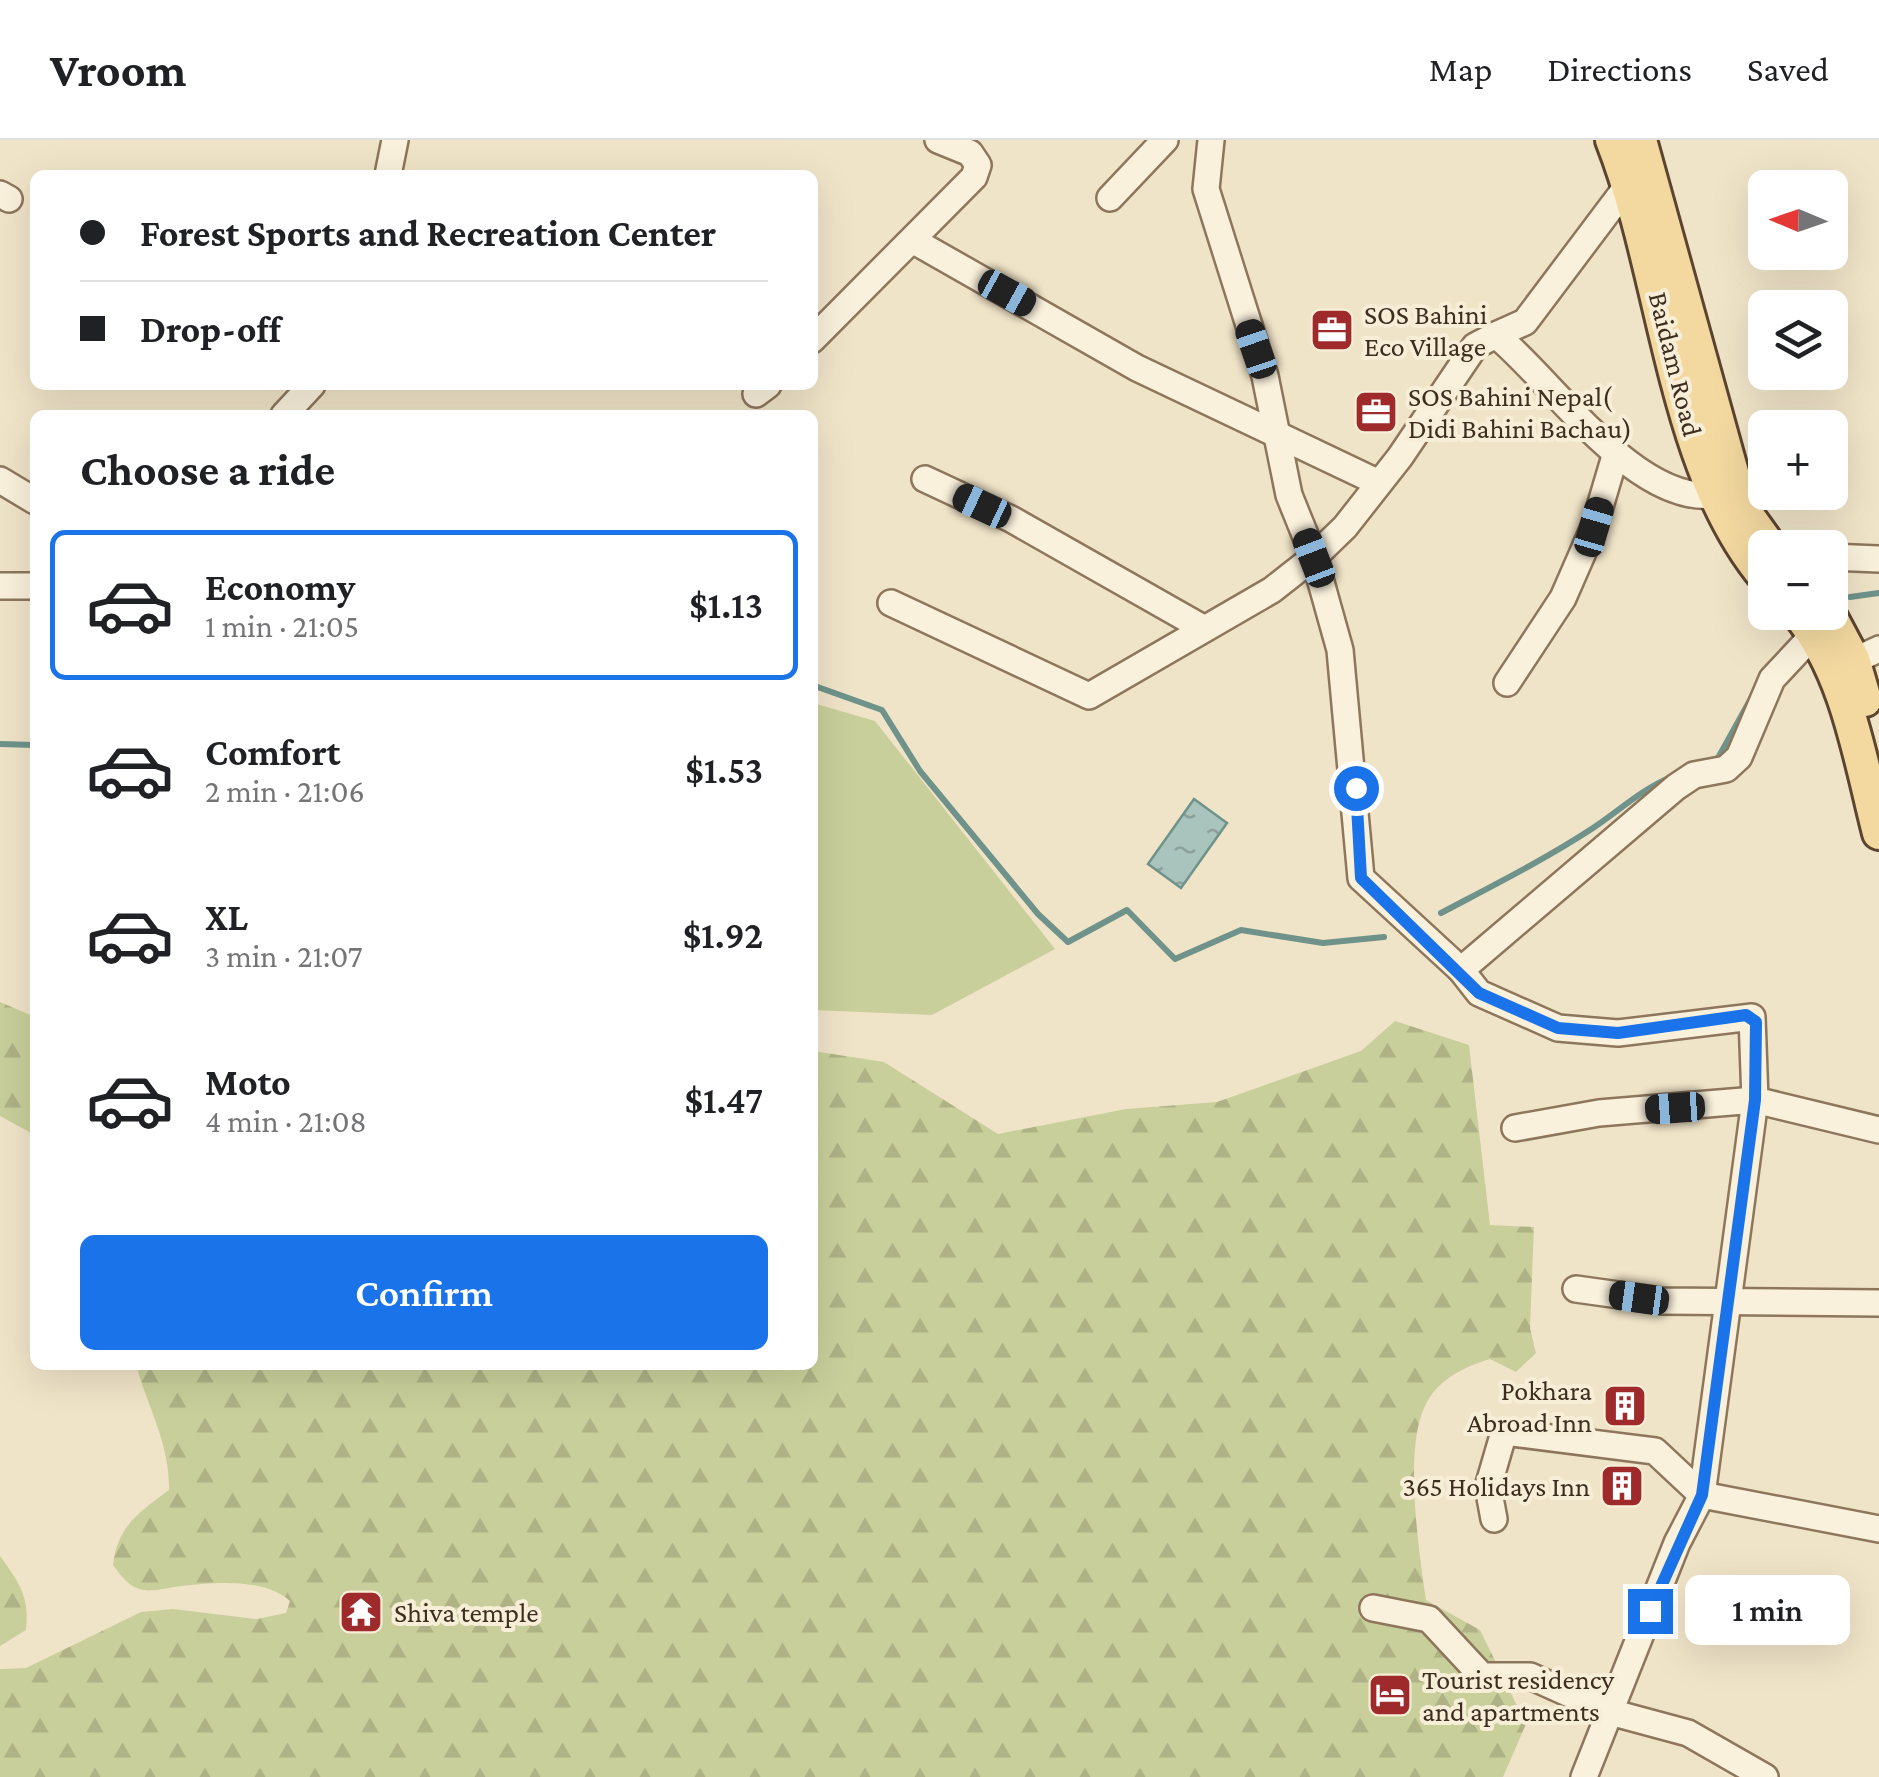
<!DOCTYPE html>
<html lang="en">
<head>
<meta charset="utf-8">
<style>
  body { margin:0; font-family:"Crimson Pro",serif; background:#f6f6f6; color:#202124; height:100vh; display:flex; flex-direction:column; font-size:38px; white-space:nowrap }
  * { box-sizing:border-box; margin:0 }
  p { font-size:32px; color:#757577 }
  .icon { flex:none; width:55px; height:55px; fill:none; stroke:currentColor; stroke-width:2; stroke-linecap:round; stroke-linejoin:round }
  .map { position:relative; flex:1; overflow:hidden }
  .side { position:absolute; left:30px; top:270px; width:788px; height:960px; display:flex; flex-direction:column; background:#fff; border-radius:15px; box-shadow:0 10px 40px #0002 }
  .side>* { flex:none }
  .top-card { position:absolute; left:30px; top:30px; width:788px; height:220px; border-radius:15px; box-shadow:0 10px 40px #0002; display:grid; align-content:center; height:220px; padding:0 50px; background:#fff }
  .needle { width:65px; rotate:272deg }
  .fabs { position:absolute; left:1748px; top:30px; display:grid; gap:20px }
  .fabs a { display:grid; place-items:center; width:100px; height:100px; border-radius:15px; background:#fff; box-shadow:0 10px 40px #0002; font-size:50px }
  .end { position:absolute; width:45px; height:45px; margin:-22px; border:12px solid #1a73e8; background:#fff; box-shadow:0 0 0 5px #fff }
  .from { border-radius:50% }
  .bubble { position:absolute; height:70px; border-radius:15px; background:#fff; box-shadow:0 10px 40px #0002; font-size:32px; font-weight:600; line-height:70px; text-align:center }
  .car { position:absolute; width:30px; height:60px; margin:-30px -15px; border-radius:12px; box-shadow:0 0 8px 2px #0007; background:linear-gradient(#222 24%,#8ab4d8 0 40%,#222 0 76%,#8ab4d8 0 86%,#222 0) }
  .top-card b { display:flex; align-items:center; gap:35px; height:95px; font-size:38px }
  .top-card b+b { border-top:2px solid #e0e0e0 }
  .top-card i { width:25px; height:25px; background:#202124 }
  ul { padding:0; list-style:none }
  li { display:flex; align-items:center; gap:30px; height:150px; margin:0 20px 15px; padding:0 30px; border:5px solid transparent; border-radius:15px }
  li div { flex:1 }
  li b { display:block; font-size:38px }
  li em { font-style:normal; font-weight:600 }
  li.on { border-color:#1a73e8 }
  li>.icon { width:90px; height:90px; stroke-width:1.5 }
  h2 { padding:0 50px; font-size:45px; line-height:120px }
  .action { display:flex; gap:20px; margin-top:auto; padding:20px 50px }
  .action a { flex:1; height:115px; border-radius:15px; background:#1a73e8; color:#fff; font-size:40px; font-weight:600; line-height:115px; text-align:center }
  header { display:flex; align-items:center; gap:60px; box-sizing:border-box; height:140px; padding:0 50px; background:#fff; border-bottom:2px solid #e0e0e0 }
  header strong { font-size:48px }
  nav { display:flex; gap:55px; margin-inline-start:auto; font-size:35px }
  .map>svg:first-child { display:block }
  .green { fill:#c9cf9b }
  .forest { fill:url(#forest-firs) }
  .water { fill:url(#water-ripples); stroke:#6f938a; stroke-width:2.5 }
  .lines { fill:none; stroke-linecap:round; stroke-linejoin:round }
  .stream { stroke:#6f938a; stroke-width:6 }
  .minor-casing { stroke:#8d765c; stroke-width:30 }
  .major-casing { stroke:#5b4430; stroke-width:38 }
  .minor { stroke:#faf1dc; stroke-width:25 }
  .major { stroke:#f3d9a0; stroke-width:32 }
  .route { stroke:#1a73e8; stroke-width:12 }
  .labels { text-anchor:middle; stroke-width:8; stroke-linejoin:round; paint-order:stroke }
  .poi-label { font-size:28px; fill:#3d2e20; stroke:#f7eed8; text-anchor:start }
  .street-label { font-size:28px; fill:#3d2e20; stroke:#f7eed8 }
</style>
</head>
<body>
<header>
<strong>Vroom</strong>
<nav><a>Map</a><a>Directions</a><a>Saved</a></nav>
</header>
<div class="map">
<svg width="1879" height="1637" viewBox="0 0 1879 1637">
  <defs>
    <pattern id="forest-firs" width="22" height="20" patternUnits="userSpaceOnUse" patternTransform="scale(2.5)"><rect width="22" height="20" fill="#c9cf9b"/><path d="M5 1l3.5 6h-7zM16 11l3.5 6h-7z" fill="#aeb285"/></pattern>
    <pattern id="water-ripples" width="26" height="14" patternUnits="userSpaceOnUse" patternTransform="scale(2.5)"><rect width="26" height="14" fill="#a9c4bc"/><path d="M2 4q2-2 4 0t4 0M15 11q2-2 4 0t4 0" fill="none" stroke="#8ba098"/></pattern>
  </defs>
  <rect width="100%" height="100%" fill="#f0e4c8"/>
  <!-- green -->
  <polygon class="green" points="813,563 875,581 1055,809 932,875 813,870"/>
  <!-- forest -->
  <g class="forest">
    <polygon points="0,862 35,877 35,995 0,976"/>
    <path d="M 1395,881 L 1469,905 L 1490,1085 L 1534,1087 L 1530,1188 L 1536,1213 L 1516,1232 L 1490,1219 C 1464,1227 1436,1240 1424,1268 C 1404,1313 1419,1411 1426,1460 L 1480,1490 L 1526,1584 L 1503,1637 L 0,1637 L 0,1529 L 26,1528 L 141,1472 L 173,1469 L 257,1479 L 286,1473 L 290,1461 C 265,1438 214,1442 182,1446 C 171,1447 154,1452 143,1450 C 129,1447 121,1436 113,1425 C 117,1387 139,1372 169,1350 C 170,1304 148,1268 136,1225 L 812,1225 L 813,911 L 884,922 L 998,994 L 1126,969 L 1217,962 L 1361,911 Z"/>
    <path d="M 0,1416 C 19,1442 30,1457 26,1490 L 0,1506 Z"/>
  </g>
  <!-- water -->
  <polygon class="water" points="1194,659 1227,683 1181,748 1148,724"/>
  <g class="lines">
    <!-- stream -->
    <g class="stream">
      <polyline points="1850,457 1879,453"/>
      <polyline points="812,545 882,570 920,631 1038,774 1068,802 1127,770 1175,819 1241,790 1323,803 1384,797"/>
      <polyline points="0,604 35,605"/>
      <polyline points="1711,621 1718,618 1754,553"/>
      <path d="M 1441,773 C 1492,746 1544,720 1593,688 C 1620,670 1641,650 1671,637"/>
    </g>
    <defs>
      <g id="minor">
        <polyline points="1211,0 1206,49 1265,236 1289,355 1314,417 1340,510 1361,738 1461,830 1479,853 1558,888 1618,893 1752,877 1755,960 1879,990"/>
        <polyline points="388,35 395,0"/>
        <path d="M 1628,45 L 1525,182 L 1496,195 C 1553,242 1635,364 1714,355"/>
        <polyline points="0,54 9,59"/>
        <polyline points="1110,58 1165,0"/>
        <polyline points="914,101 1137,228 1379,343"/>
        <polyline points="812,200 974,37 978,25 970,13 938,0"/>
        <polyline points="756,254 768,245"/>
        <polyline points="284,275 312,245"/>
        <polyline points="925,339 1011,379 1203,488"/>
        <polyline points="0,340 35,361"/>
        <polyline points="1830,417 1879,419"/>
        <polyline points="0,446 35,446"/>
        <polyline points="891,463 1089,556 1272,450 1314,417 1345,387 1400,317 1475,206 1496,195"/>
        <polyline points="1838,528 1879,509"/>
        <polyline points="1507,543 1563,458 1594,387 1615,316"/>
        <polyline points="1461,830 1676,647 1694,635 1726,629 1739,617 1772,539 1815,493"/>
        <polyline points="1515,988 1599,973 1755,960 1702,1355 1677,1403 1584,1637"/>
        <polyline points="1576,1149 1662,1161 1879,1163"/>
        <polyline points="1494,1379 1488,1347 1504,1292 1655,1311 1702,1355 1879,1389"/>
        <polyline points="1373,1468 1429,1479 1482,1536 1530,1536 1610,1572 1688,1593 1765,1637"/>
      </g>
      <g id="major">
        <path d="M 1612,0 C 1666,137 1672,326 1765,437"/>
        <polyline points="1640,0 1736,347 1745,372 1771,408"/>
        <path d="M 1797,472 C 1847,531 1860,619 1879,693"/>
        <polyline points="1828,472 1853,519 1865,560"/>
      </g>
    </defs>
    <!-- minor casing -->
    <use href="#minor" class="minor-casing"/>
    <!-- major casing -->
    <use href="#major" class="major-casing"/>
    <!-- minor -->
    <use href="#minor" class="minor"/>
    <!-- major -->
    <use href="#major" class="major"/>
  </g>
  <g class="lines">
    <!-- route -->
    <polyline class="route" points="1356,648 1361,738 1479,853 1558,888 1618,893 1746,875 1756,882 1755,960 1702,1355 1650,1471"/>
  </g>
  <!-- icons -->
  <defs>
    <symbol id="office-square" viewBox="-11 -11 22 22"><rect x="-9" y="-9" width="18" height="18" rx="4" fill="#9e2a2b" stroke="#f7eed8"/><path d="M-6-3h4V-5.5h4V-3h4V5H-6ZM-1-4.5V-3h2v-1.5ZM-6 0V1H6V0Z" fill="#fff"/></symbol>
    <symbol id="building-square" viewBox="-11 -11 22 22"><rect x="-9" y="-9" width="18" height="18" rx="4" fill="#9e2a2b" stroke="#f7eed8"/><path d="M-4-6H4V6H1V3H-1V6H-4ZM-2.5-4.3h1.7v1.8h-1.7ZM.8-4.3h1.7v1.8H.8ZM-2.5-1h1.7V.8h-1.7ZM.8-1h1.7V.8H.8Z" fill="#fff"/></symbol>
    <symbol id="temple-square" viewBox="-11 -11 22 22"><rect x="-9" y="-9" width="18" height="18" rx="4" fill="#9e2a2b" stroke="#f7eed8"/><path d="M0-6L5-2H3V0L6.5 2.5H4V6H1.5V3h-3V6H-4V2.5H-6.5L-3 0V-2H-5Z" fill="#fff"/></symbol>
    <symbol id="hotel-square" viewBox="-11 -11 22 22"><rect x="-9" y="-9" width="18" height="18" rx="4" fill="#9e2a2b" stroke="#f7eed8"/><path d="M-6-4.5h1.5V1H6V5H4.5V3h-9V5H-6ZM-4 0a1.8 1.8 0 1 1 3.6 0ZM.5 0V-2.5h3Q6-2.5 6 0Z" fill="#fff"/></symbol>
  </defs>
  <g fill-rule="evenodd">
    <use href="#office-square" x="1307" y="165" width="50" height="50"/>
    <use href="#office-square" x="1351" y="247" width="50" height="50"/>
    <use href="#building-square" x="1600" y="1241" width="50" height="50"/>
    <use href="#building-square" x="1597" y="1321" width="50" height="50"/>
    <use href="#temple-square" x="336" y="1447" width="50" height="50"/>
    <use href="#hotel-square" x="1365" y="1530" width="50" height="50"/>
  </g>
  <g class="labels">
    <!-- poi labels -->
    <g class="poi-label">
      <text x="1364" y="184">SOS Bahini<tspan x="1364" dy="32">Eco Village</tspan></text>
      <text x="1408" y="266">SOS Bahini Nepal(<tspan x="1408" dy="32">Didi Bahini Bachau)</tspan></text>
      <text x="1592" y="1260" text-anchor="end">Pokhara<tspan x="1592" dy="32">Abroad Inn</tspan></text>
      <text x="1590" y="1356" text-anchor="end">365 Holidays Inn</text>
      <text x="394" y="1482">Shiva temple</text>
      <text x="1422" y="1549">Tourist residency<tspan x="1422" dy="32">and apartments</tspan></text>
    </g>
    <!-- street labels -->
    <g class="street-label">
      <text transform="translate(1676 224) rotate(76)" y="10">Baidam Road</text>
    </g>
  </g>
</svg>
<div class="fabs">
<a><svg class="needle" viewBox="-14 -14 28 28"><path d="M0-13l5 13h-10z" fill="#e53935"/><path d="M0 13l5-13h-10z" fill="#757577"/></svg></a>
<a><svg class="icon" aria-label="layers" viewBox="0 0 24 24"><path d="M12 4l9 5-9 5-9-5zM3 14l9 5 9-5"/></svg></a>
<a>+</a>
<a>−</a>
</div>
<i class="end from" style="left:1356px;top:648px"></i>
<i class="end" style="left:1650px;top:1471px"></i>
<div class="bubble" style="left:1685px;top:1435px;width:165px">1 min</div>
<i class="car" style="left:1007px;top:153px;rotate:119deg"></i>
<i class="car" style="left:1256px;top:209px;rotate:341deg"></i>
<i class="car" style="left:982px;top:366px;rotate:295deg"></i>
<i class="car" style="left:1594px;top:387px;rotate:16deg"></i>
<i class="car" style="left:1314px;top:418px;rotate:339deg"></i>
<i class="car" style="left:1675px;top:968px;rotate:266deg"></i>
<i class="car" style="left:1639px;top:1158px;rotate:278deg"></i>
<div class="top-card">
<b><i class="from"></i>Forest Sports and Recreation Center</b>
<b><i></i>Drop-off</b>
</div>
<section class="side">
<h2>Choose a ride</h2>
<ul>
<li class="on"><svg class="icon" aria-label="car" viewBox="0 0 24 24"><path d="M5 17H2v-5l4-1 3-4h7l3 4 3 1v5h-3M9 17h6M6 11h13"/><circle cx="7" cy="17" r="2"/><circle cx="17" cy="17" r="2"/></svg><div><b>Economy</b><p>1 min · 21:05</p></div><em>$1.13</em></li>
<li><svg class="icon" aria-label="car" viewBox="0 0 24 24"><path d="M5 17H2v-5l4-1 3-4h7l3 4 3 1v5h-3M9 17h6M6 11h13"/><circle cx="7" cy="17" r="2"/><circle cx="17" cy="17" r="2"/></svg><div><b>Comfort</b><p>2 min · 21:06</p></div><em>$1.53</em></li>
<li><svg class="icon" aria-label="car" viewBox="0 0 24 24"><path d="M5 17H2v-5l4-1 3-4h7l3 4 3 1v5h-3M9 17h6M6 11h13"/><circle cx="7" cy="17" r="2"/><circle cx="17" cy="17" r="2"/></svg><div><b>XL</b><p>3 min · 21:07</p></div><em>$1.92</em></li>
<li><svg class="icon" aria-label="car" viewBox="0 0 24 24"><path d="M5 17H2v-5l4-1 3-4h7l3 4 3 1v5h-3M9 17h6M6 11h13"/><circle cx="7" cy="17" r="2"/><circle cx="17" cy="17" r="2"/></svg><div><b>Moto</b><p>4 min · 21:08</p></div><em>$1.47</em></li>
</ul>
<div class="action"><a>Confirm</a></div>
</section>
</div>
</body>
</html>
